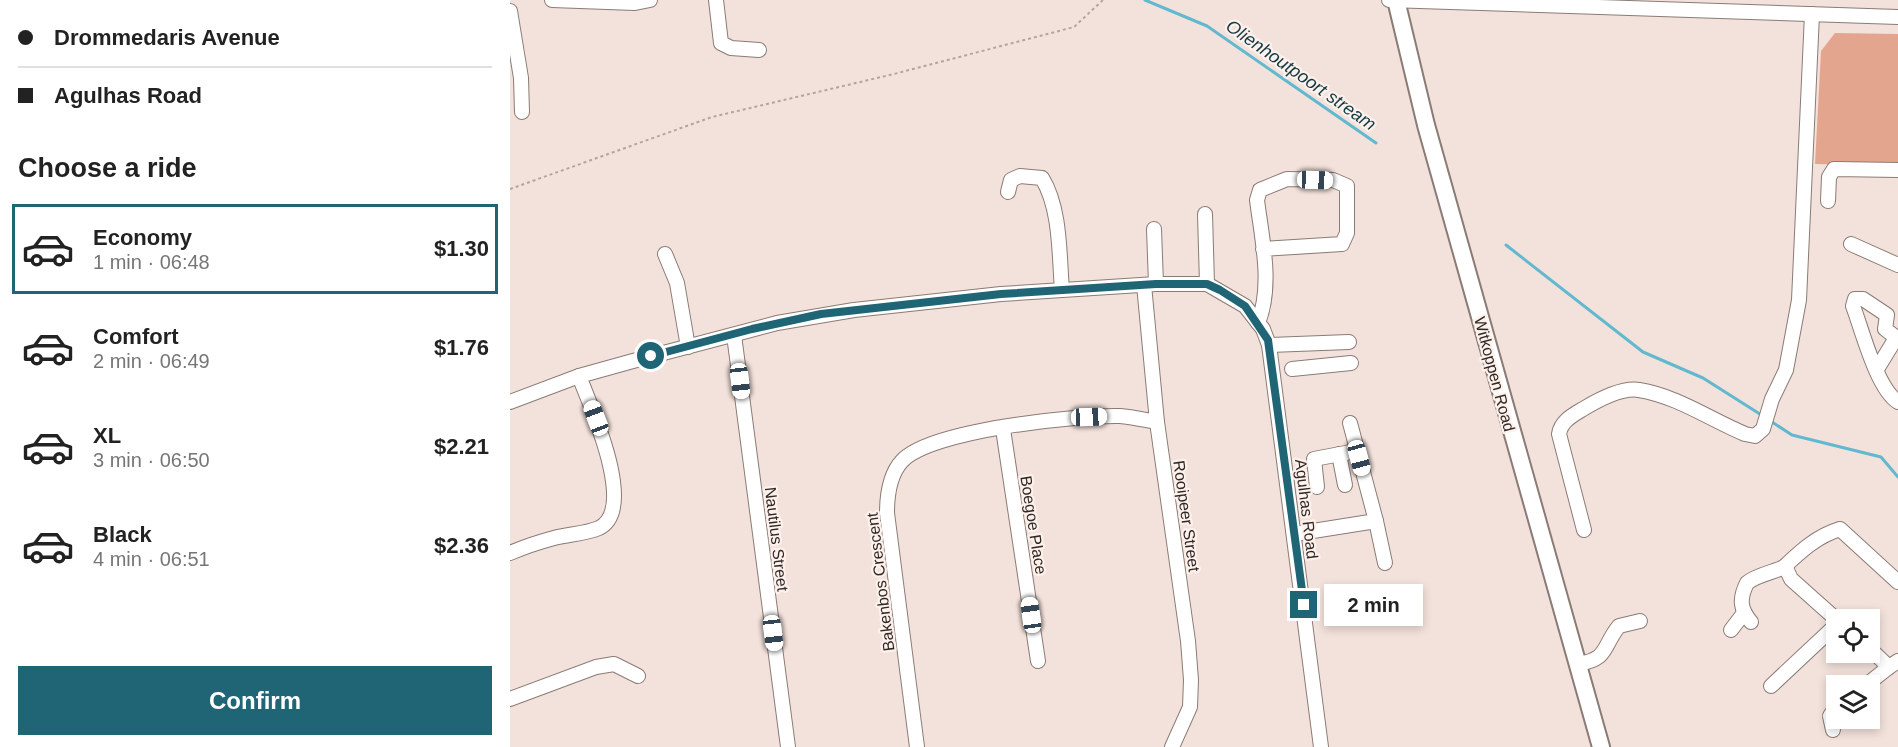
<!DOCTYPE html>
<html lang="en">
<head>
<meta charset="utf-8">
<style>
  body { margin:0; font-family:Helvetica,sans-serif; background:#f2f2f2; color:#222; height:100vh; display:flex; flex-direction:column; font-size:22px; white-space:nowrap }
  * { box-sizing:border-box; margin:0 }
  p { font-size:20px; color:#767676 }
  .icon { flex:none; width:33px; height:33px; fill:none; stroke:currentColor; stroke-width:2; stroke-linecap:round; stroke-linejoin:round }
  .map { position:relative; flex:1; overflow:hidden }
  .drawer { display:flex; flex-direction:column; background:#fff; width:510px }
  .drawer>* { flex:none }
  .top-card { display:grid; align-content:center; height:132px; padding:0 18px; background:#fff }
  .controls { position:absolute; left:1316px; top:609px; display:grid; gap:12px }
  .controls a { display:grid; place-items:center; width:54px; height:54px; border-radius:0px; background:#fff; box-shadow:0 3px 9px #0003; font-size:30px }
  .end { position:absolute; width:27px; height:27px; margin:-14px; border:8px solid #1f6575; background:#fff; box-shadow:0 0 0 3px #fff }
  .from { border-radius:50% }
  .bubble { position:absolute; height:42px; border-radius:0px; background:#fff; box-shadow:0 3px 9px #0003; font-size:20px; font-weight:800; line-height:42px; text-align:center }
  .car { position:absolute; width:18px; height:36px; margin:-18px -9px; border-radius:8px; box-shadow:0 0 4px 2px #0007; background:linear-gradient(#fff 24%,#345 0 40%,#fff 0 76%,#345 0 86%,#fff 0) }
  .top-card b { display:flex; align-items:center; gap:21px; height:57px; font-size:22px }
  .top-card b+b { border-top:2px solid #e0e0e0 }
  .top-card i { width:15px; height:15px; background:#222 }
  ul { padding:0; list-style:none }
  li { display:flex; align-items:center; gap:18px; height:90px; margin:0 12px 9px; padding:0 6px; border:3px solid transparent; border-radius:0px }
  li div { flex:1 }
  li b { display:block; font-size:22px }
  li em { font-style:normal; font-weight:800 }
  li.selected { border-color:#1f6575 }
  li>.icon { width:54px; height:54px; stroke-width:1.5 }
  h2 { padding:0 18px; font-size:27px; line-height:72px }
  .action { display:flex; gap:12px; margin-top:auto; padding:12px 18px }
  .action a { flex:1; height:69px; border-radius:0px; background:#1f6575; color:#fff; font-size:24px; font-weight:800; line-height:69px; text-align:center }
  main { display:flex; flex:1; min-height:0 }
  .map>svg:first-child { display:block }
  .green { fill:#e4a58f }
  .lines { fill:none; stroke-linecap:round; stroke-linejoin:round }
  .stream { stroke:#62b9cf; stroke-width:3 }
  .minor-casing { stroke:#8a7b75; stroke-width:16 }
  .major-casing { stroke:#8a7b75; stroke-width:20 }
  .path { stroke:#b2a59f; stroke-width:2; stroke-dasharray:3 3; stroke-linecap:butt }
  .minor { stroke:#fff; stroke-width:14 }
  .major { stroke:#fff; stroke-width:16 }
  .route { stroke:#1f6575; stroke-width:8 }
  .labels { text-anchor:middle; stroke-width:4.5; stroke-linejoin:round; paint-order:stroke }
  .street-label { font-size:16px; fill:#2e2825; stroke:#fef0eb }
  .water-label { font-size:18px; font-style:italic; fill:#103943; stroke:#fef0eb }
</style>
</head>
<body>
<main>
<section class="drawer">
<div class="top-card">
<b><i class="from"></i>Drommedaris Avenue</b>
<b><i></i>Agulhas Road</b>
</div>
<h2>Choose a ride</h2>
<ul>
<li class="selected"><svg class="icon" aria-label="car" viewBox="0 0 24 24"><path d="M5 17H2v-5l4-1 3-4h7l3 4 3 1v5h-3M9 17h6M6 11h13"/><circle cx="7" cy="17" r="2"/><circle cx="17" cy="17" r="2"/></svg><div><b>Economy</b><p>1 min · 06:48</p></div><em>$1.30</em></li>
<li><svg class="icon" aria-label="car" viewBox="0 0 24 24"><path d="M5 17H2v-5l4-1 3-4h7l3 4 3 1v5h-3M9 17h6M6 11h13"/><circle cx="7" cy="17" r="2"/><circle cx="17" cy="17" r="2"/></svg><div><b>Comfort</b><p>2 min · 06:49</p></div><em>$1.76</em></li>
<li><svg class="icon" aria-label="car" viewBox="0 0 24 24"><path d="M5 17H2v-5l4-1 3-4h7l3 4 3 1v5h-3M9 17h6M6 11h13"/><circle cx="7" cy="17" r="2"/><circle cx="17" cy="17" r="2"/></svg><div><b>XL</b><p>3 min · 06:50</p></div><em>$2.21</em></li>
<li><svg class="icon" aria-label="car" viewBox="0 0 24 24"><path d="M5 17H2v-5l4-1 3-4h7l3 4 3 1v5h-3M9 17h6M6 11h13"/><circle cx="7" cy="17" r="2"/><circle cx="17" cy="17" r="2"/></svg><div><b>Black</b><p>4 min · 06:51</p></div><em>$2.36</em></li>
</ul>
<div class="action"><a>Confirm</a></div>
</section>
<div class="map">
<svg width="1388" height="747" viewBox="0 0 1388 747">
  <rect width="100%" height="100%" fill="#f3e2db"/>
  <!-- green -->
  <polygon class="green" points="1325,33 1388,34 1388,166 1305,164 1311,51"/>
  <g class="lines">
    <!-- stream -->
    <g class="stream">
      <polyline points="635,0 697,26 866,143"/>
      <polyline points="996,245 1133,352 1193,378 1253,416"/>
      <polyline points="1259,420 1282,435 1371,457 1388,477"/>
    </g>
    <defs>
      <g id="minor">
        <polyline points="42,0 125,3 140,0"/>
        <polyline points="206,0 211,43 221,48 249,50"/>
        <polyline points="879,0 1388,17"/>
        <polyline points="0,11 11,78 12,112"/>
        <path d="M 498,192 L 501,180 L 510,176 L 532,178 C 551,209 549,255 552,290"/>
        <polyline points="1318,201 1319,177 1324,169 1388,170"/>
        <polyline points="695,214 697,284"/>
        <polyline points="644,229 646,284"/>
        <polyline points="1341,244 1388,265"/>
        <polyline points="155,254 167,283 178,347"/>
        <polyline points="634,285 647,422 678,641 681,680 680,707 662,747"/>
        <path d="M 748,323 C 763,285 752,240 747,200 L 750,190 L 777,179 L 823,180 L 837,186 L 837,233 L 832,244 L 753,249"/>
        <polyline points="224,335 278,747"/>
        <path d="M 1388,339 L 1375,329 L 1377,315 L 1353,299 L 1345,299 L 1343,306 C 1352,330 1367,389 1388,402"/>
        <polyline points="759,345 839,342"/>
        <polyline points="782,369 841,363"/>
        <polyline points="1367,369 1386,338"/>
        <polyline points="0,402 69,376 123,361 267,323 344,310 491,294 646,284 697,284 735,306 753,329 759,345 811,747"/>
        <polyline points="840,423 866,521"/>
        <polyline points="493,429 528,661"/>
        <polyline points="829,454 835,485"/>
        <polyline points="807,487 804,459 846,451"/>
        <path d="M 1074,530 L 1049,434 C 1051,421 1063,415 1073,409 C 1088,400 1112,387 1129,390 C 1167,396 1201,420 1235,434 L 1245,436 L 1253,429 L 1262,399 L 1276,370 L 1289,300 L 1302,14"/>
        <polyline points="784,534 866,521 875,563"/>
        <path d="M 0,553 C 14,547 29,542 44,538 C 59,534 75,534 89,528 C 128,509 80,405 69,376"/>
        <polyline points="1275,566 1281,579 1327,620"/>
        <path d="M 1241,622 C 1230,609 1229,599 1237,583 C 1247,574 1270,571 1275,566 C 1291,551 1307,536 1330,529 L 1388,582"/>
        <polyline points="1221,630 1234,613"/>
        <polyline points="1359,648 1379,667 1388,661"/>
        <path d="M 1068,664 C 1099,659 1092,647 1109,626 L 1130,621"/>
        <polyline points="1261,686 1326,625"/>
        <polyline points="1355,686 1379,667"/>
        <polyline points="0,699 86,667 104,664 128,676"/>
        <polyline points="1323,730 1320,716 1326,707"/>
        <path d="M 407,747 L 377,513 C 377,495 380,474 392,461 C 420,430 567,415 610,416 C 622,417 635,420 647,422"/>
      </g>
      <polyline id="major" points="886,0 916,125 1091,747"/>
    </defs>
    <!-- minor casing -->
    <use href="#minor" class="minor-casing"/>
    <!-- major casing -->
    <use href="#major" class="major-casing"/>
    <!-- path -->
    <polyline class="path" points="0,189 202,117 384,74 564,27 593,0"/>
    <!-- minor -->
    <use href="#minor" class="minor"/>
    <!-- major -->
    <use href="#major" class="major"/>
  </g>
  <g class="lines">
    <!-- route -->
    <polyline class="route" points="141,356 242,329 311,314 491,294 646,284 697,284 710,290 735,306 758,340 794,605"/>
  </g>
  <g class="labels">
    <!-- street labels -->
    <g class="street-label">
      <text transform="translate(985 374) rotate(75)" y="6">Witkoppen Road</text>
      <text transform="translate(797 509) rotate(83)" y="6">Agulhas Road</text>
      <text transform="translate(677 516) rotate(82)" y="6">Rooipeer Street</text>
      <text transform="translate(524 525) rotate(81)" y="6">Boegoe Place</text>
      <text transform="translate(267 539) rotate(83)" y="6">Nautilus Street</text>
      <text transform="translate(370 582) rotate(-97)" y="6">Bakenbos Crescent</text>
    </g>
    <!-- water labels -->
    <g class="water-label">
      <text transform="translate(791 75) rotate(35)" y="6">Olienhoutpoort stream</text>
    </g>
  </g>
</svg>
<div class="controls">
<a><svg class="icon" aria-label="locate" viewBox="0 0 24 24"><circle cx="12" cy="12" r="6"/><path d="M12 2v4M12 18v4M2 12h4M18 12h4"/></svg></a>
<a><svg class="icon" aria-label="layers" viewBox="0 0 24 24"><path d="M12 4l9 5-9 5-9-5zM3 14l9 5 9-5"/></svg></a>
</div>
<i class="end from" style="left:141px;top:356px"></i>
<i class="end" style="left:794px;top:605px"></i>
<div class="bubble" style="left:814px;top:584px;width:99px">2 min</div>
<i class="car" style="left:805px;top:180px;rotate:92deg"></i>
<i class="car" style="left:230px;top:381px;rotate:173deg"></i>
<i class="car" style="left:579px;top:417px;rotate:88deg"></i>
<i class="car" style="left:86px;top:418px;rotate:339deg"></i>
<i class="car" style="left:849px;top:458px;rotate:165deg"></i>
<i class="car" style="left:521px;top:615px;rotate:352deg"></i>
<i class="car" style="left:263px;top:633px;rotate:173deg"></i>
</div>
</main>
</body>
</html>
